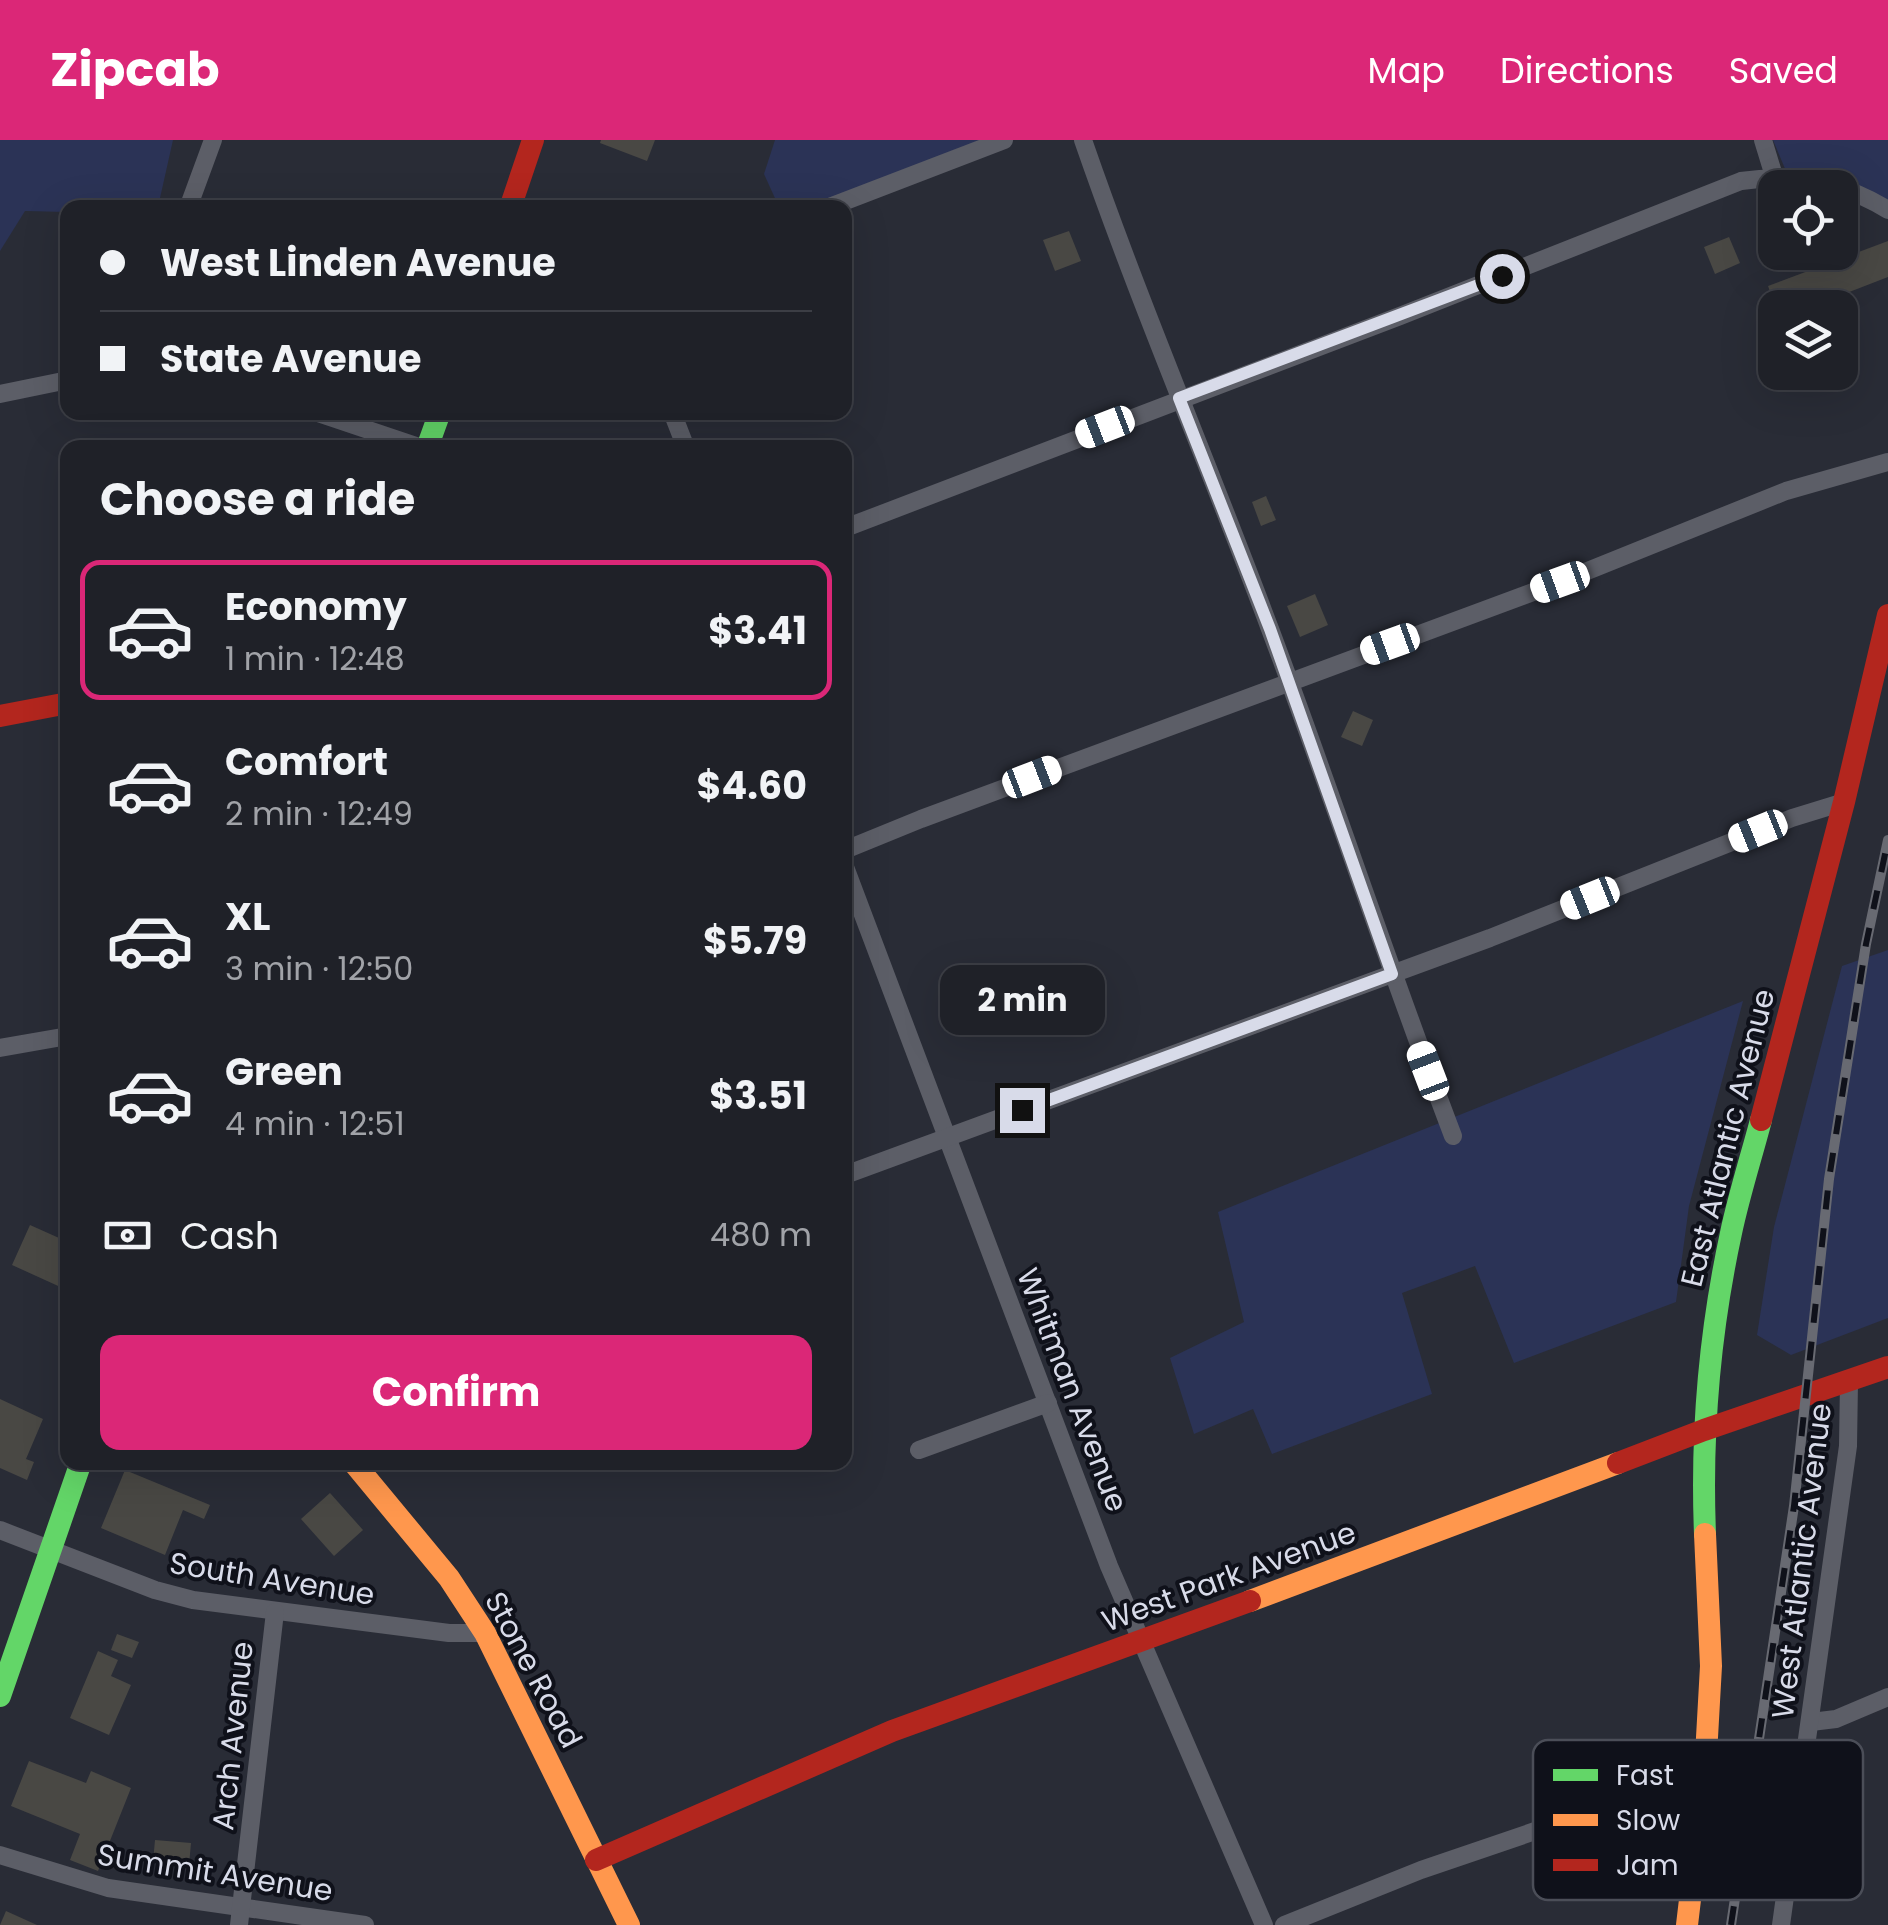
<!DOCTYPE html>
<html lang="en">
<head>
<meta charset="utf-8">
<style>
  body { margin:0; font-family:Poppins,sans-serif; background:#2c2e34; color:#f1f3f6; height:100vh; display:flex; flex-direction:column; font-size:38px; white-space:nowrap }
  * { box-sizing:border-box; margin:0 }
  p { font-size:32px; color:#a1a3a8 }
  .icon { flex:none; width:55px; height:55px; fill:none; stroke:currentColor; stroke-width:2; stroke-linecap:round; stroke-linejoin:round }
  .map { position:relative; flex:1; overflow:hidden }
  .drawer { position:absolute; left:60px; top:300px; width:792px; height:1030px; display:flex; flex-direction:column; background:#1f2128; border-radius:20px; box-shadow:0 10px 40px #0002,0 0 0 2px #3c3e45 }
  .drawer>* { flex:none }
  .banner { position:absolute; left:60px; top:60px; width:792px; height:220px; border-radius:20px; box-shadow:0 10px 40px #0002,0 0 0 2px #3c3e45; display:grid; align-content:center; height:220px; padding:0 40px; background:#1f2128 }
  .buttons { position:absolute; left:1758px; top:30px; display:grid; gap:20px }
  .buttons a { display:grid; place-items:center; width:100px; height:100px; border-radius:20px; background:#1f2128; box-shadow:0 10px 40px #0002,0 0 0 2px #3c3e45; font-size:50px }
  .end { position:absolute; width:45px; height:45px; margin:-22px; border:12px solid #d8dbe9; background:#111; box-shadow:0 0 0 5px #111 }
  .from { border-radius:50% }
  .bubble { position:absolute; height:70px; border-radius:20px; background:#1f2128; box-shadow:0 10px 40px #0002,0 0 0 2px #3c3e45; font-size:32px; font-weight:700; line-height:70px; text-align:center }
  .car { position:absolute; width:30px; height:60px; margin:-30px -15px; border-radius:12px; box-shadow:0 0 8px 2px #0007; background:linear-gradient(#fff 24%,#345 0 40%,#fff 0 76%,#345 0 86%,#fff 0) }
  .banner b { display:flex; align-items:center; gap:35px; height:95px; font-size:38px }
  .banner b+b { border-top:2px solid #3c3e45 }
  .banner i { width:25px; height:25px; background:#f1f3f6 }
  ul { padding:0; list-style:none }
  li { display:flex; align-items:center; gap:30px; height:140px; margin:0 20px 15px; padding:0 20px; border:5px solid transparent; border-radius:20px }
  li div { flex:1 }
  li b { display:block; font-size:38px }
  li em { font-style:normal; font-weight:700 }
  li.active { border-color:#db2777 }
  li>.icon { width:90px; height:90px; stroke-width:1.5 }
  h2 { padding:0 40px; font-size:45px; line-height:120px }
  .pay { display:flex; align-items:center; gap:25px; height:110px; padding:0 40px; font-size:38px }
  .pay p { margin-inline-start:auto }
  .primary-button { display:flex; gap:20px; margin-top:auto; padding:20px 40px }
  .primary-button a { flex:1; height:115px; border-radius:20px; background:#db2777; color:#fff; font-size:40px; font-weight:700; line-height:115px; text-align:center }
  header { display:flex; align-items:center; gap:60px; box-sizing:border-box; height:140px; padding:0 50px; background:#db2777; color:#fff }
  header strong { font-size:48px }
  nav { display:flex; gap:55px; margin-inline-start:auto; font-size:35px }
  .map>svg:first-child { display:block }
  .green { fill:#2b3356 }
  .building { fill:#494844 }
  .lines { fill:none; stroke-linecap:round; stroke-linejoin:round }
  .street { stroke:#5c5e67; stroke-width:18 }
  .fast { stroke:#63d668; stroke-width:22 }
  .slow { stroke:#ff974d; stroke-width:22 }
  .jam { stroke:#b3261e; stroke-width:22 }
  .rail-casing { stroke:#686a72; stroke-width:10 }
  .rail { stroke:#0f111a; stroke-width:6; stroke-dasharray:19; stroke-linecap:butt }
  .route { stroke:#d8dbe9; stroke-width:12 }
  .labels { text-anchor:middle; stroke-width:8; stroke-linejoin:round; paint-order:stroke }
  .street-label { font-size:30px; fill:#d8dbe9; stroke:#0f111a }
  .key { fill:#0f111a; stroke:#4b4e58; stroke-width:2.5 }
  .key-label { font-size:28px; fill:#d8dbe9 }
</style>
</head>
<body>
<header>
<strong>Zipcab</strong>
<nav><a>Map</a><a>Directions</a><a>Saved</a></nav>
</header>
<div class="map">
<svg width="1888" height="1785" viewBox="0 0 1888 1785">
  <rect width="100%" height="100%" fill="#292c36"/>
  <!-- green -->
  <g class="green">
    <polygon points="0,0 173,0 158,67 68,68 67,72 25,71 0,111"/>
    <polygon points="775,0 1004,0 836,67 779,67 764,34"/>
    <polygon points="1773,0 1888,0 1888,67 1865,48 1786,31"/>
    <polygon points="1888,810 1888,1178 1791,1215 1757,1195 1774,1087 1842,826"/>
    <polygon points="1743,861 1689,1066 1676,1162 1514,1223 1475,1126 1402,1153 1432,1254 1272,1314 1253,1269 1194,1294 1170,1218 1244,1182 1218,1072"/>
  </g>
  <!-- building -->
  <g class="building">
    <polygon points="601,0 655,0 647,21 600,3"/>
    <polygon points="1069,91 1081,121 1055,131 1043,100"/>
    <polygon points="1729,97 1740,123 1715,134 1704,107"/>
    <polygon points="1888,101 1888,137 1808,168 1776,168 1768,146"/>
    <polygon points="1266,356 1276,380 1261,386 1252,362"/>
    <polygon points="1315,454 1328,485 1300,497 1287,466"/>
    <polygon points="1353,571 1373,580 1362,606 1341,597"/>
    <polygon points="30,1085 68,1102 68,1166 61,1163 67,1150 12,1125"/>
    <polygon points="0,1259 43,1279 26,1319 34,1322 27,1340 0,1328"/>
    <polygon points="125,1330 210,1365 204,1379 183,1370 165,1415 101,1388"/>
    <polygon points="330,1353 363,1390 334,1416 301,1379"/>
    <polygon points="117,1494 139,1502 132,1518 111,1510"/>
    <polygon points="98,1511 118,1520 111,1536 131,1545 109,1595 70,1578"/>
    <polygon points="29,1621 86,1643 91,1631 131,1648 98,1731 70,1720 80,1694 11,1666"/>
    <polygon points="155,1700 191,1703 189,1725 153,1722"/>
    <polygon points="6,1771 37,1785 0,1785"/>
  </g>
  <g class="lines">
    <!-- street -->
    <g class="street">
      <path d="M 1083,0 C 1140,165 1209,325 1270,489 C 1333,657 1389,828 1453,996"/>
      <polyline points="1763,0 1774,36"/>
      <polyline points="188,68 213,0"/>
      <polyline points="827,68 1004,0"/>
      <polyline points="0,254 68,240"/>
      <polyline points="315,272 422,308"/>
      <polyline points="672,272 686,308"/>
      <path d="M 845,388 L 1400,176 L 1741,41 C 1794,33 1842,41 1888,70"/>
      <polyline points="845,710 921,679 1560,442 1786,351 1888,322"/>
      <polyline points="845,727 1109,1426 1264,1785"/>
      <polyline points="0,908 68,896"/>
      <polyline points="845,1035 1490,798 1792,678 1844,662"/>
      <polyline points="919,1310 1048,1263"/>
      <polyline points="0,1390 155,1450 193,1460 449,1493 485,1493"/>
      <polyline points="1811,1582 1836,1579 1888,1557"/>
      <polyline points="0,1715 108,1748 365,1785"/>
      <polyline points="239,1785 275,1472"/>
      <polyline points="1284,1785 1421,1730 1705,1633"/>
      <polyline points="1781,1785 1848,1306 1849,1242"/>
    </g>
    <!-- fast -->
    <g class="fast">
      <polyline points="427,308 440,272"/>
      <path d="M 1705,1394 C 1701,1294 1710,1190 1731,1093 C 1739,1055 1751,1018 1761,980"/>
      <polyline points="0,1556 81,1322"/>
    </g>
    <!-- slow -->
    <g class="slow">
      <polyline points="353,1322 449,1438 485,1493 629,1785"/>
      <polyline points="1250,1461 1618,1323"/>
      <polyline points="1687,1785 1705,1633 1711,1526 1705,1394"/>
    </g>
    <!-- jam -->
    <g class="jam">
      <polyline points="510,68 533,0"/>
      <polyline points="0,576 68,563"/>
      <polyline points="1761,980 1844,662 1888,475"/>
      <polyline points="1618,1323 1704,1290 1888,1227"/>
      <polyline points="596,1720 892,1591 1250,1461"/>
    </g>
    <defs>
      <polyline id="rail" points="1731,1785 1794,1366 1829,1039 1866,804 1888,700"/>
    </defs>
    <!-- rail casing -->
    <use href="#rail" class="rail-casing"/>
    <!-- rail -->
    <use href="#rail" class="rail"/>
  </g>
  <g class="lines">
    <!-- route -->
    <polyline class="route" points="1022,970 1392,834 1270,489 1179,258 1502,136"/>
  </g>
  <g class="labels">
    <!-- street labels -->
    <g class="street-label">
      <text transform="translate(1728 998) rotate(-76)" y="10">East Atlantic Avenue</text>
      <text transform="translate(1072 1250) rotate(69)" y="10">Whitman Avenue</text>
      <text transform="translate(1802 1421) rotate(-83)" y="10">West Atlantic Avenue</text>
      <text transform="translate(1229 1437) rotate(-20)" y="10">West Park Avenue</text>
      <text transform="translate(272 1439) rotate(9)" y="10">South Avenue</text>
      <text transform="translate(533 1530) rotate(62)" y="10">Stone Road</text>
      <text transform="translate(233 1596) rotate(-84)" y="10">Arch Avenue</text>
      <text transform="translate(215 1733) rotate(9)" y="10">Summit Avenue</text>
    </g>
  </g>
  <!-- legend -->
  <rect x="1533" y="1600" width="330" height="160" rx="15" class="key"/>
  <rect x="1553" y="1629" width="45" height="12" fill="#63d668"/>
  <rect x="1553" y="1674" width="45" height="12" fill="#ff974d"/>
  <rect x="1553" y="1719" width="45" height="12" fill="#b3261e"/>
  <g class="key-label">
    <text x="1616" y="1645">Fast</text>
    <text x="1616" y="1690">Slow</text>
    <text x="1616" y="1735">Jam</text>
  </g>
</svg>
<div class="buttons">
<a><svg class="icon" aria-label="locate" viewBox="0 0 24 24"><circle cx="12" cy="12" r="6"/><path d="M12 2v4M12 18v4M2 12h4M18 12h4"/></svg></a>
<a><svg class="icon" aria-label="layers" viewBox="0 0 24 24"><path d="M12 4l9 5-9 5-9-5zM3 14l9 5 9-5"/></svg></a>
</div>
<i class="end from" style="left:1502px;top:136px"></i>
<i class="end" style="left:1022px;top:970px"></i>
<div class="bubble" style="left:940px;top:825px;width:165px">2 min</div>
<i class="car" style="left:1105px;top:287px;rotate:249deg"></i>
<i class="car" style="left:1560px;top:442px;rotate:250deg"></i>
<i class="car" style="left:1390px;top:504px;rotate:250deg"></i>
<i class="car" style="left:1032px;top:637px;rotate:69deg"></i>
<i class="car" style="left:1758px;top:691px;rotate:248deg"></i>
<i class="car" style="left:1590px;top:758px;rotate:248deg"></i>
<i class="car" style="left:1428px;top:931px;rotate:339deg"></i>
<div class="banner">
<b><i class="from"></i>West Linden Avenue</b>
<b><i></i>State Avenue</b>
</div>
<section class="drawer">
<h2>Choose a ride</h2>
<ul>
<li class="active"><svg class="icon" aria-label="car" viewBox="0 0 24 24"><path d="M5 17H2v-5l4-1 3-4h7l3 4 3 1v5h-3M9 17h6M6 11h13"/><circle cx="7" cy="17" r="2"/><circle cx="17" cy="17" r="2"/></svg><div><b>Economy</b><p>1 min · 12:48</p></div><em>$3.41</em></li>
<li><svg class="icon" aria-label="car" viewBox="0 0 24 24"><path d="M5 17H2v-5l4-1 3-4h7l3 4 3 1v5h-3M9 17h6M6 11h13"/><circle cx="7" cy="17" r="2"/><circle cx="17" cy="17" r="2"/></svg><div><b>Comfort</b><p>2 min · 12:49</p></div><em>$4.60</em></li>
<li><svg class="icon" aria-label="car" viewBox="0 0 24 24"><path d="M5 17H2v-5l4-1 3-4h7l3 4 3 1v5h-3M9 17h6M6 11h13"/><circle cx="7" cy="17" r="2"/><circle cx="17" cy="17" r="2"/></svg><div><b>XL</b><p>3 min · 12:50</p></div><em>$5.79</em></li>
<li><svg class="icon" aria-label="car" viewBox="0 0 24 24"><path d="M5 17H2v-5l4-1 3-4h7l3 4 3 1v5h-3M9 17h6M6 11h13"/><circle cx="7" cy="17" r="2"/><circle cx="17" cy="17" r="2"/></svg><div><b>Green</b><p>4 min · 12:51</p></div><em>$3.51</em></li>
</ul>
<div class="pay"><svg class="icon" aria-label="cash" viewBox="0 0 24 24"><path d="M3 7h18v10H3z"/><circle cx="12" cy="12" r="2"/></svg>Cash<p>480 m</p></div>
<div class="primary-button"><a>Confirm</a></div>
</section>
</div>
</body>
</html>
